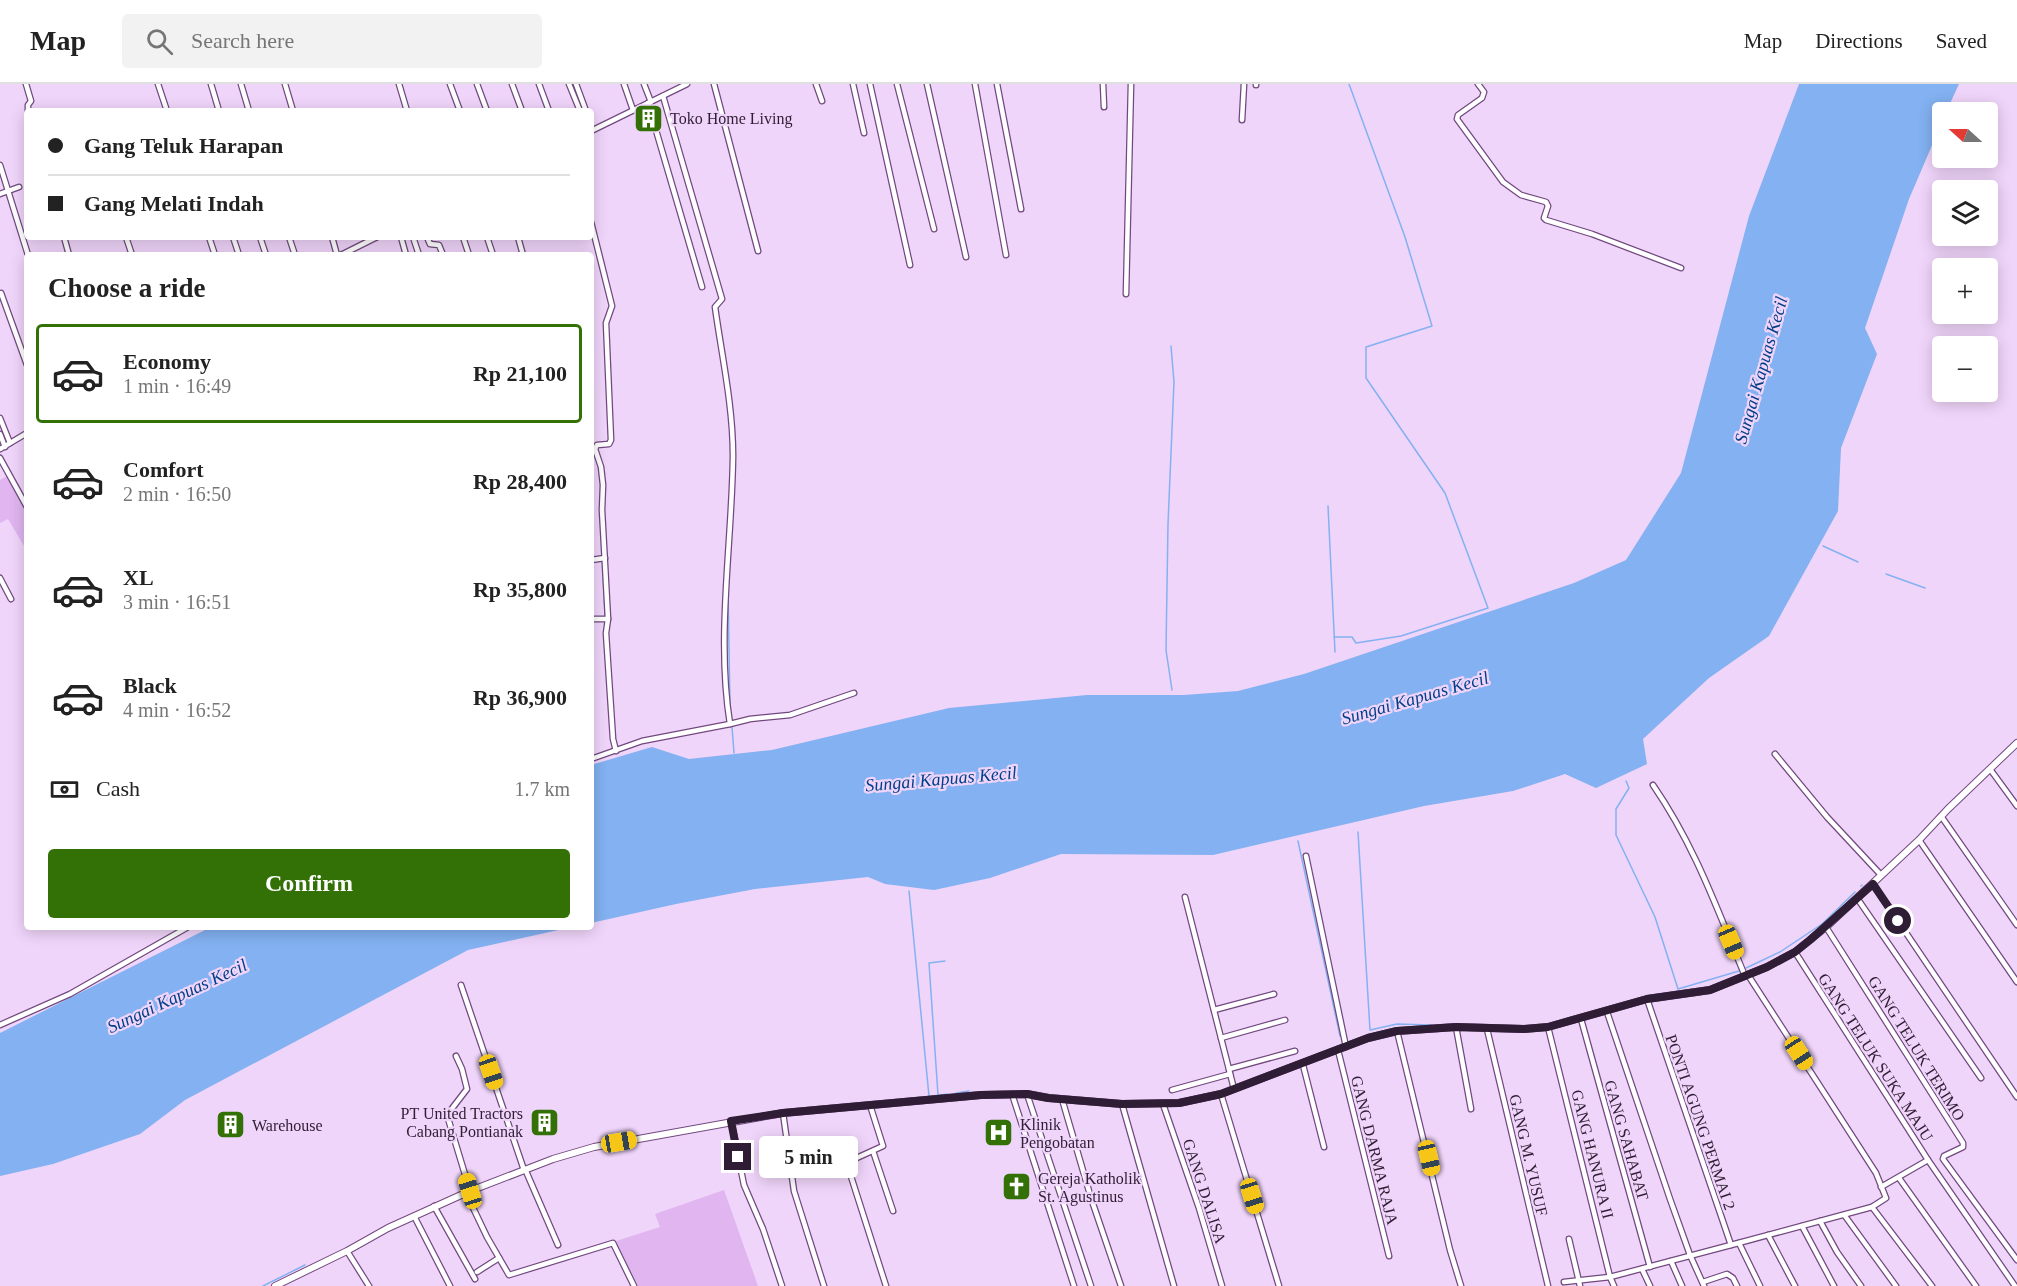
<!DOCTYPE html>
<html lang="en">
<head>
<meta charset="utf-8">
<style>
  body { margin:0; font-family:"Times New Roman",serif; background:#f2f2f2; color:#222; height:100vh; display:flex; flex-direction:column; font-size:22px; white-space:nowrap }
  * { box-sizing:border-box; margin:0 }
  p { font-size:20px; color:#767676 }
  .icon { flex:none; width:33px; height:33px; fill:none; stroke:currentColor; stroke-width:2; stroke-linecap:round; stroke-linejoin:round }
  .map { position:relative; flex:1; overflow:hidden }
  .panel { position:absolute; left:24px; top:168px; width:570px; height:678px; display:flex; flex-direction:column; background:#fff; border-radius:6px; box-shadow:0 3px 15px #0003 }
  .panel>* { flex:none }
  .hud { position:absolute; left:24px; top:24px; width:570px; height:132px; border-radius:6px; box-shadow:0 3px 15px #0003; display:grid; align-content:center; height:132px; padding:0 24px; background:#fff }
  .needle { width:39px; rotate:291deg }
  .buttons { position:absolute; left:1932px; top:18px; display:grid; gap:12px }
  .buttons a { display:grid; place-items:center; width:66px; height:66px; border-radius:6px; background:#fff; box-shadow:0 3px 15px #0003; font-size:30px }
  .end { position:absolute; width:27px; height:27px; margin:-14px; border:8px solid #2e1d34; background:#fff; box-shadow:0 0 0 3px #fff }
  .from { border-radius:50% }
  .bubble { position:absolute; height:42px; border-radius:6px; background:#fff; box-shadow:0 3px 15px #0003; font-size:20px; font-weight:600; line-height:42px; text-align:center }
  .car { position:absolute; width:18px; height:36px; margin:-18px -9px; border-radius:8px; box-shadow:0 0 4px 2px #0007; background:linear-gradient(#f5c518 24%,#345 0 40%,#f5c518 0 76%,#345 0 86%,#f5c518 0) }
  .hud b { display:flex; align-items:center; gap:21px; height:57px; font-size:22px }
  .hud b+b { border-top:2px solid #e0e0e0 }
  .hud i { width:15px; height:15px; background:#222 }
  ul { padding:0; list-style:none }
  li { display:flex; align-items:center; gap:18px; height:99px; margin:0 12px 9px; padding:0 12px; border:3px solid transparent; border-radius:6px }
  li div { flex:1 }
  li b { display:block; font-size:22px }
  li em { font-style:normal; font-weight:600 }
  li.current { border-color:#337107 }
  li>.icon { width:54px; height:54px; stroke-width:1.5 }
  h2 { padding:0 24px; font-size:27px; line-height:72px }
  .pay { display:flex; align-items:center; gap:15px; height:66px; padding:0 24px; font-size:22px }
  .pay p { margin-inline-start:auto }
  .button { display:flex; gap:12px; margin-top:auto; padding:12px 24px }
  .button a { flex:1; height:69px; border-radius:6px; background:#337107; color:#fff; font-size:24px; font-weight:600; line-height:69px; text-align:center }
  header { display:flex; align-items:center; gap:36px; box-sizing:border-box; height:84px; padding:0 30px; background:#fff; border-bottom:2px solid #e0e0e0 }
  header strong { font-size:28px }
  nav { display:flex; gap:33px; margin-inline-start:auto; font-size:21px }
  .search { width:420px; height:54px; background:#f2f2f2; display:flex; align-items:center; gap:15px; box-sizing:border-box; padding:0 21px; border-radius:6px; color:#767676; font-size:22px }
  .map>svg:first-child { display:block }
  .green { fill:#e0b5f0 }
  .water { fill:#83b1f1 }
  .lines { fill:none; stroke-linecap:round; stroke-linejoin:round }
  .stream { stroke:#83b1f1; stroke-width:1.5 }
  .street-casing { stroke:#71497f; stroke-width:7 }
  .secondary-casing { stroke:#71497f; stroke-width:8 }
  .street { stroke:#fff; stroke-width:4.5 }
  .secondary { stroke:#fff; stroke-width:6 }
  .route { stroke:#2e1d34; stroke-width:8 }
  .labels { text-anchor:middle; stroke-width:4.5; stroke-linejoin:round; paint-order:stroke }
  .poi-label { font-size:16px; fill:#2e1d34; stroke:#f0d5fa; text-anchor:start }
  .street-label { font-size:16px; fill:#2e1d34; stroke:#f0d5fa }
  .water-label { font-size:18px; font-style:italic; fill:#004089; stroke:#f0d5fa }
</style>
</head>
<body>
<header>
<strong>Map</strong>
<div class="search"><svg class="icon" aria-label="search" viewBox="0 0 24 24"><circle cx="10" cy="10" r="6"/><path d="M15 15l6 6"/></svg>Search here</div>
<nav><a>Map</a><a>Directions</a><a>Saved</a></nav>
</header>
<div class="map">
<svg width="2017" height="1202" viewBox="0 0 2017 1202">
  <rect width="100%" height="100%" fill="#f0d5fa"/>
  <!-- green -->
  <g class="green">
    <polygon points="7,392 27,427 27,467 8,435 0,439 0,396"/>
    <polygon points="724,1106 758,1202 638,1202 616,1157 660,1143 655,1130"/>
  </g>
  <!-- water -->
  <g class="water">
    <polygon points="1799,0 1959,0 1946,28 1942,28 1942,38 1909,115 1865,244 1877,270 1841,364 1838,427 1769,552 1709,594 1643,655 1647,680 1596,704 1565,690 1513,707 1424,722 1213,771 1061,770 990,794 934,806 885,800 868,793 755,805 676,820 591,839 591,681 652,663 689,675 772,666 949,624 1087,611 1184,611 1238,607 1304,590 1574,499 1626,476 1681,389 1749,132"/>
    <polygon points="211,843 572,843 468,866 185,1016 140,1050 53,1080 0,1092 0,949"/>
  </g>
  <g class="lines">
    <!-- stream -->
    <g class="stream">
      <polyline points="1171,262 1174,298 1168,440 1166,566 1172,606"/>
      <polyline points="1328,422 1335,568"/>
      <polyline points="1823,462 1858,478"/>
      <polyline points="603,487 605,531"/>
      <polyline points="1886,490 1925,504"/>
      <polyline points="728,507 730,622"/>
      <polyline points="1334,553 1352,553 1356,559 1401,552 1488,524 1445,409 1366,294 1366,263 1432,242 1405,153 1349,0"/>
      <polyline points="732,643 734,669"/>
      <polyline points="1626,697 1629,704 1616,725 1616,751 1655,833 1678,905 1739,887"/>
      <polyline points="1358,748 1370,946 1397,940 1431,941"/>
      <polyline points="1298,757 1340,952"/>
      <polyline points="1861,802 1862,801"/>
      <polyline points="909,807 929,1012"/>
      <polyline points="1746,884 1780,868 1822,840 1855,808"/>
      <polyline points="956,1009 969,1007"/>
      <polyline points="938,1011 929,879 945,877"/>
      <polyline points="933,1012 948,1010"/>
      <polyline points="263,1202 305,1181"/>
    </g>
    <defs>
      <g id="street">
        <polyline points="26,0 31,17 28,21 28,27"/>
        <polyline points="158,0 167,27"/>
        <polyline points="211,0 219,27"/>
        <polyline points="241,0 249,27"/>
        <polyline points="285,0 293,27"/>
        <polyline points="399,0 407,27"/>
        <polyline points="450,0 460,27"/>
        <polyline points="477,0 487,27"/>
        <polyline points="512,0 522,27"/>
        <polyline points="539,0 549,27"/>
        <polyline points="569,0 580,27"/>
        <polyline points="576,0 586,27"/>
        <polyline points="624,0 633,26"/>
        <polyline points="644,0 651,18"/>
        <polyline points="714,0 758,167"/>
        <polyline points="816,0 822,17"/>
        <polyline points="853,0 864,49"/>
        <polyline points="870,0 910,181"/>
        <polyline points="897,0 934,145"/>
        <polyline points="927,0 966,173"/>
        <polyline points="975,0 1006,171"/>
        <polyline points="997,0 1021,125"/>
        <polyline points="1103,0 1104,23"/>
        <polyline points="1478,0 1484,8 1482,14 1458,31 1457,35 1503,98 1521,111 1546,118 1548,122 1544,134 1546,136 1592,150 1681,184"/>
        <polyline points="1256,1 1256,0"/>
        <polyline points="648,19 702,203"/>
        <polyline points="1242,36 1244,0"/>
        <polyline points="591,47 687,0"/>
        <polyline points="0,81 28,171"/>
        <polyline points="0,110 19,103"/>
        <polyline points="591,138 612,222 606,239 611,356 609,360 597,361 595,365 601,383 603,401 602,426 608,535 606,549 613,655 616,667"/>
        <polyline points="64,153 69,171"/>
        <polyline points="126,153 132,171"/>
        <polyline points="209,153 215,171"/>
        <polyline points="233,153 239,171"/>
        <polyline points="260,153 266,171"/>
        <polyline points="289,153 295,171"/>
        <polyline points="332,153 337,171"/>
        <polyline points="401,153 406,171"/>
        <polyline points="413,153 419,171"/>
        <polyline points="427,153 430,160 439,161 443,171"/>
        <polyline points="463,153 469,171"/>
        <polyline points="487,153 493,171"/>
        <polyline points="518,153 523,171"/>
        <polyline points="341,171 377,153"/>
        <polyline points="1,209 27,281"/>
        <polyline points="1126,210 1131,0"/>
        <polyline points="0,334 10,359"/>
        <polyline points="0,350 5,363"/>
        <polyline points="0,365 27,349"/>
        <polyline points="0,374 27,423"/>
        <polyline points="591,476 605,474"/>
        <polyline points="0,494 11,515"/>
        <polyline points="591,535 608,535"/>
        <polyline points="730,640 750,635 790,631 854,609"/>
        <polyline points="1775,670 1827,733 1881,791"/>
        <path d="M 591,675 L 642,657 L 730,640 C 716,553 732,460 733,372 C 733,322 722,273 715,223 L 722,215 L 663,12"/>
        <polyline points="1990,685 2017,722"/>
        <path d="M 1653,701 C 1695,762 1717,825 1745,892"/>
        <polyline points="1941,732 2017,841"/>
        <polyline points="1919,756 2017,898"/>
        <polyline points="1306,772 1346,963"/>
        <polyline points="1873,800 2017,1013"/>
        <polyline points="1185,813 1234,1005"/>
        <polyline points="1857,814 1981,994"/>
        <polyline points="1826,843 1963,1059 1963,1063 1944,1072 1943,1075 2017,1176"/>
        <polyline points="1795,868 1928,1076 1881,1103"/>
        <polyline points="1748,891 1876,1089 1886,1114 1872,1123"/>
        <polyline points="461,901 524,1086"/>
        <polyline points="1647,915 1731,1161 1872,1123 1932,1202"/>
        <polyline points="1214,926 1274,910"/>
        <polyline points="1607,928 1670,1115 1690,1171 1704,1202"/>
        <polyline points="1581,935 1650,1183"/>
        <polyline points="0,941 70,910 188,843"/>
        <polyline points="1456,943 1471,1025"/>
        <polyline points="1548,943 1610,1193 1614,1202"/>
        <polyline points="1487,945 1548,1202"/>
        <polyline points="1397,947 1450,1166 1461,1202"/>
        <polyline points="1221,954 1285,936"/>
        <polyline points="1338,966 1389,1172"/>
        <polyline points="456,972 462,985 467,1005 447,1031 470,1107"/>
        <polyline points="1303,981 1324,1063"/>
        <polyline points="1229,985 1295,967"/>
        <polyline points="1172,1006 1230,990"/>
        <polyline points="1012,1010 1074,1202"/>
        <polyline points="1027,1010 1091,1202"/>
        <polyline points="1221,1010 1279,1202"/>
        <polyline points="1062,1015 1091,1114 1121,1202"/>
        <polyline points="1122,1020 1174,1202"/>
        <polyline points="1163,1020 1199,1124 1222,1202"/>
        <polyline points="870,1021 883,1062 850,1077 848,1083 886,1202"/>
        <polyline points="783,1029 794,1107 824,1202"/>
        <polyline points="731,1037 744,1101 763,1145 782,1202"/>
        <polyline points="873,1067 893,1127"/>
        <polyline points="1928,1076 2015,1202"/>
        <polyline points="525,1085 558,1161"/>
        <polyline points="1899,1094 1976,1202"/>
        <polyline points="466,1109 487,1153 509,1191 613,1159 634,1202"/>
        <polyline points="434,1122 475,1195"/>
        <polyline points="414,1132 450,1202"/>
        <polyline points="1845,1132 1896,1202"/>
        <polyline points="1820,1137 1837,1168 1861,1202"/>
        <polyline points="1802,1142 1834,1202"/>
        <polyline points="1768,1151 1795,1202"/>
        <polyline points="1569,1155 1580,1202"/>
        <polyline points="1739,1159 1760,1202"/>
        <polyline points="347,1167 369,1202"/>
        <polyline points="1671,1177 1682,1202"/>
        <polyline points="1642,1185 1650,1202"/>
        <polyline points="477,1188 499,1174"/>
        <polyline points="1564,1198 1610,1193 1731,1161"/>
        <polyline points="1703,1198 1727,1190 1733,1194 1737,1202"/>
      </g>
      <polyline id="secondary" points="275,1202 347,1167 388,1144 470,1107 553,1075 594,1063 783,1029 981,1011 1027,1010 1049,1014 1122,1020 1179,1019 1221,1010 1368,954 1397,947 1456,943 1524,945 1548,943 1647,915 1710,906 1767,883 1795,868 1826,843 1919,756 1948,725 2017,659"/>
    </defs>
    <!-- street casing -->
    <use href="#street" class="street-casing"/>
    <!-- secondary casing -->
    <use href="#secondary" class="secondary-casing"/>
    <!-- street -->
    <use href="#street" class="street"/>
    <!-- secondary -->
    <use href="#secondary" class="secondary"/>
  </g>
  <g class="lines">
    <!-- route -->
    <polyline class="route" points="738,1073 731,1037 783,1029 981,1011 1027,1010 1048,1014 1122,1020 1179,1019 1221,1010 1368,954 1397,947 1456,943 1524,945 1548,943 1647,915 1710,906 1767,883 1795,868 1810,856 1873,800 1898,837"/>
  </g>
  <!-- icons -->
  <defs>
    <symbol id="building-square" viewBox="-11 -11 22 22"><rect x="-9" y="-9" width="18" height="18" rx="4" fill="#337107" stroke="#f0d5fa"/><path d="M-4-6H4V6H1V3H-1V6H-4ZM-2.5-4.3h1.7v1.8h-1.7ZM.8-4.3h1.7v1.8H.8ZM-2.5-1h1.7V.8h-1.7ZM.8-1h1.7V.8H.8Z" fill="#fff"/></symbol>
    <symbol id="hospital-square" viewBox="-11 -11 22 22"><rect x="-9" y="-9" width="18" height="18" rx="4" fill="#337107" stroke="#f0d5fa"/><path d="M-5-5h3v3.5h4V-5h3V5h-3V1.5h-4V5h-3Z" fill="#fff"/></symbol>
    <symbol id="church-square" viewBox="-11 -11 22 22"><rect x="-9" y="-9" width="18" height="18" rx="4" fill="#337107" stroke="#f0d5fa"/><path d="M-1.2-6h2.4v3.5h3.3v2.4h-3.3V6h-2.4V-.1h-3.3v-2.4h3.3Z" fill="#fff"/></symbol>
  </defs>
  <g fill-rule="evenodd">
    <use href="#building-square" x="632" y="18" width="33" height="33"/>
    <use href="#building-square" x="528" y="1022" width="33" height="33"/>
    <use href="#building-square" x="214" y="1024" width="33" height="33"/>
    <use href="#hospital-square" x="982" y="1032" width="33" height="33"/>
    <use href="#church-square" x="1000" y="1086" width="33" height="33"/>
  </g>
  <g class="labels">
    <!-- poi labels -->
    <g class="poi-label">
      <text x="670" y="40">Toko Home Living</text>
      <text x="523" y="1035" text-anchor="end">PT United Tractors<tspan x="523" dy="18">Cabang Pontianak</tspan></text>
      <text x="1020" y="1046">Klinik<tspan x="1020" dy="18">Pengobatan</tspan></text>
      <text x="252" y="1047">Warehouse</text>
      <text x="1038" y="1100">Gereja Katholik<tspan x="1038" dy="18">St. Agustinus</tspan></text>
    </g>
    <!-- street labels -->
    <g class="street-label">
      <text transform="translate(1917 964) rotate(58)" y="6">GANG TELUK TERIMO</text>
      <text transform="translate(1876 973) rotate(57)" y="6">GANG TELUK SUKA MAJU</text>
      <text transform="translate(1701 1038) rotate(71)" y="6">PONTI AGUNG PERMAI 2</text>
      <text transform="translate(1627 1056) rotate(74)" y="6">GANG SAHABAT</text>
      <text transform="translate(1375 1066) rotate(76)" y="6">GANG DARMA RAJA</text>
      <text transform="translate(1593 1070) rotate(76)" y="6">GANG HANURA II</text>
      <text transform="translate(1529 1071) rotate(77)" y="6">GANG M. YUSUF</text>
      <text transform="translate(1205 1107) rotate(72)" y="6">GANG DALISA</text>
    </g>
    <!-- water labels -->
    <g class="water-label">
      <text transform="translate(1761 286) rotate(-74)" y="6">Sungai Kapuas Kecil</text>
      <text transform="translate(1415 614) rotate(-16)" y="6">Sungai Kapuas Kecil</text>
      <text transform="translate(941 695) rotate(-5)" y="6">Sungai Kapuas Kecil</text>
      <text transform="translate(177 912) rotate(-25)" y="6">Sungai Kapuas Kecil</text>
    </g>
  </g>
</svg>
<div class="buttons">
<a><svg class="needle" viewBox="-14 -14 28 28"><path d="M0-13l5 13h-10z" fill="#e53935"/><path d="M0 13l5-13h-10z" fill="#767676"/></svg></a>
<a><svg class="icon" aria-label="layers" viewBox="0 0 24 24"><path d="M12 4l9 5-9 5-9-5zM3 14l9 5 9-5"/></svg></a>
<a>+</a>
<a>−</a>
</div>
<i class="end from" style="left:1898px;top:837px"></i>
<i class="end" style="left:738px;top:1073px"></i>
<div class="bubble" style="left:759px;top:1052px;width:99px">5 min</div>
<i class="car" style="left:1731px;top:858px;rotate:157deg"></i>
<i class="car" style="left:1799px;top:969px;rotate:147deg"></i>
<i class="car" style="left:491px;top:988px;rotate:161deg"></i>
<i class="car" style="left:619px;top:1058px;rotate:80deg"></i>
<i class="car" style="left:1429px;top:1074px;rotate:167deg"></i>
<i class="car" style="left:470px;top:1107px;rotate:343deg"></i>
<i class="car" style="left:1252px;top:1112px;rotate:163deg"></i>
<div class="hud">
<b><i class="from"></i>Gang Teluk Harapan</b>
<b><i></i>Gang Melati Indah</b>
</div>
<section class="panel">
<h2>Choose a ride</h2>
<ul>
<li class="current"><svg class="icon" aria-label="car" viewBox="0 0 24 24"><path d="M5 17H2v-5l4-1 3-4h7l3 4 3 1v5h-3M9 17h6M6 11h13"/><circle cx="7" cy="17" r="2"/><circle cx="17" cy="17" r="2"/></svg><div><b>Economy</b><p>1 min · 16:49</p></div><em>Rp 21,100</em></li>
<li><svg class="icon" aria-label="car" viewBox="0 0 24 24"><path d="M5 17H2v-5l4-1 3-4h7l3 4 3 1v5h-3M9 17h6M6 11h13"/><circle cx="7" cy="17" r="2"/><circle cx="17" cy="17" r="2"/></svg><div><b>Comfort</b><p>2 min · 16:50</p></div><em>Rp 28,400</em></li>
<li><svg class="icon" aria-label="car" viewBox="0 0 24 24"><path d="M5 17H2v-5l4-1 3-4h7l3 4 3 1v5h-3M9 17h6M6 11h13"/><circle cx="7" cy="17" r="2"/><circle cx="17" cy="17" r="2"/></svg><div><b>XL</b><p>3 min · 16:51</p></div><em>Rp 35,800</em></li>
<li><svg class="icon" aria-label="car" viewBox="0 0 24 24"><path d="M5 17H2v-5l4-1 3-4h7l3 4 3 1v5h-3M9 17h6M6 11h13"/><circle cx="7" cy="17" r="2"/><circle cx="17" cy="17" r="2"/></svg><div><b>Black</b><p>4 min · 16:52</p></div><em>Rp 36,900</em></li>
</ul>
<div class="pay"><svg class="icon" aria-label="cash" viewBox="0 0 24 24"><path d="M3 7h18v10H3z"/><circle cx="12" cy="12" r="2"/></svg>Cash<p>1.7 km</p></div>
<div class="button"><a>Confirm</a></div>
</section>
</div>
</body>
</html>
